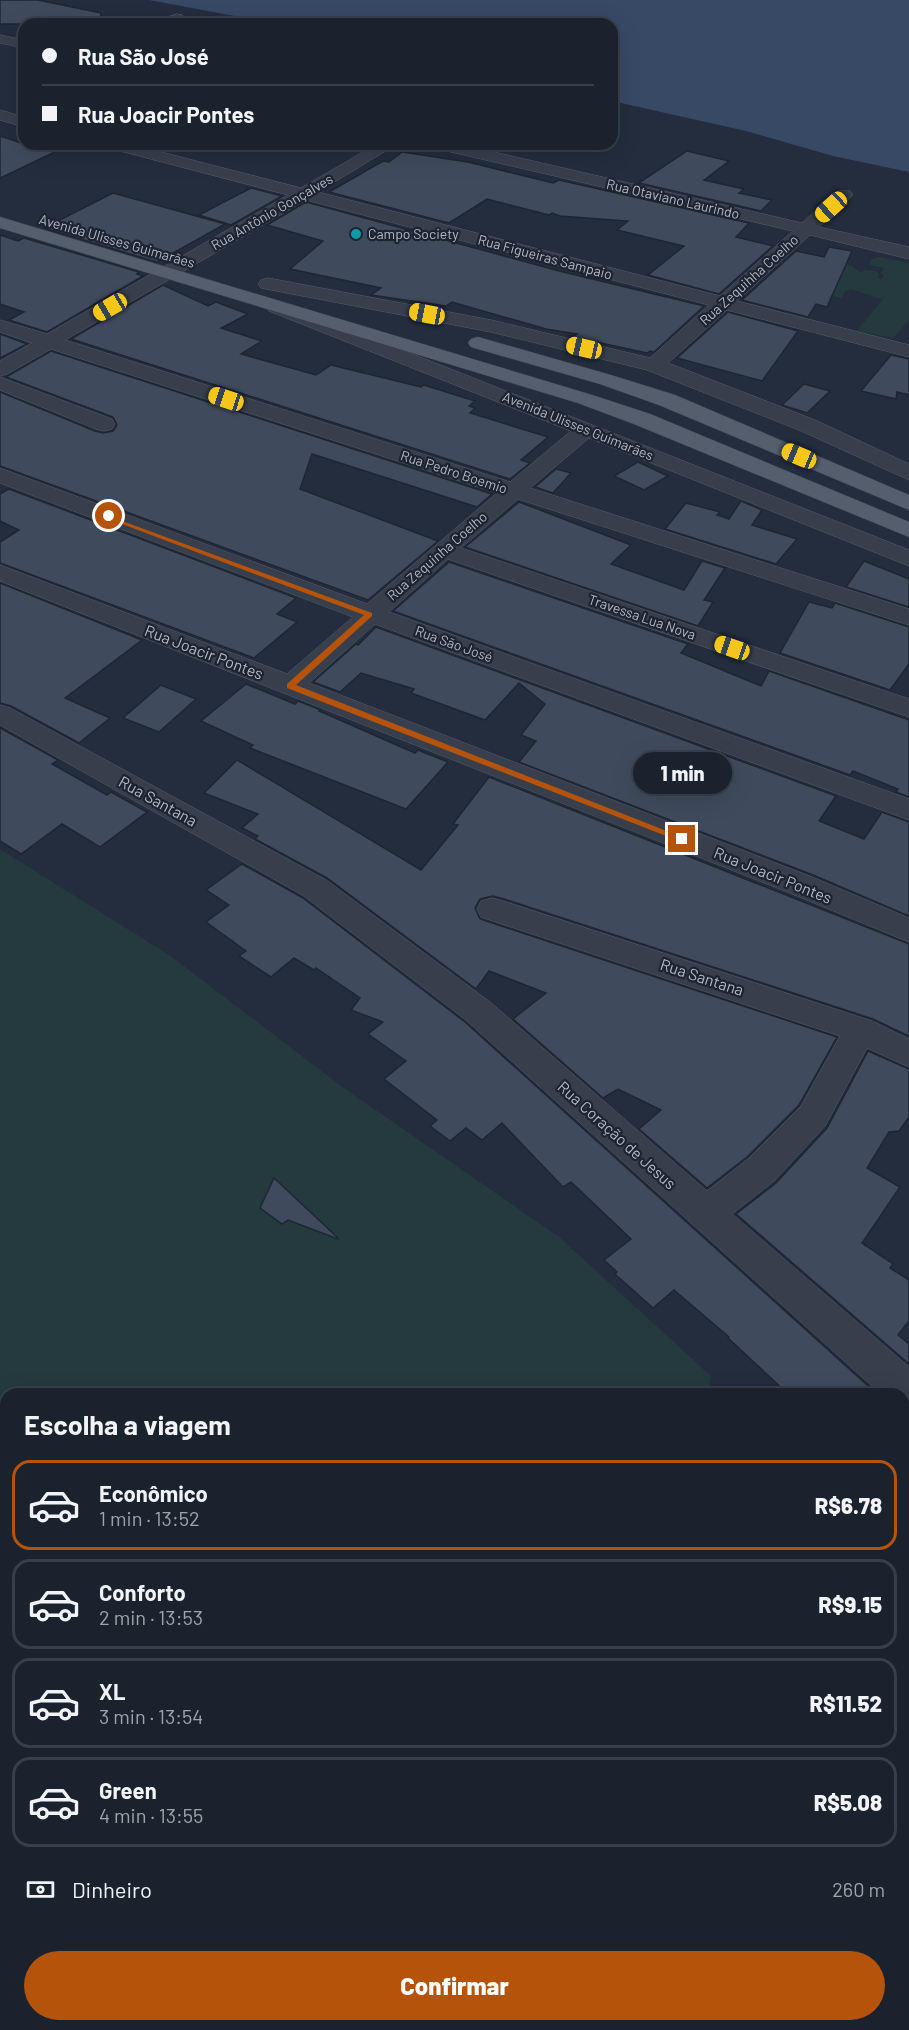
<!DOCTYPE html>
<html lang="pt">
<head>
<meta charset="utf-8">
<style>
  body { margin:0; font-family:Barlow,sans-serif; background:#272f3a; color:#f1f3f6; height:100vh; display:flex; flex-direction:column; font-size:22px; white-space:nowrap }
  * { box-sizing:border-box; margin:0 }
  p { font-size:20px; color:#9fa4aa }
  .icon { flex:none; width:33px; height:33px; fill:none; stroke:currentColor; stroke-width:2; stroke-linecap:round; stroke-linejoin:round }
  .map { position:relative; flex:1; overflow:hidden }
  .side { position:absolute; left:0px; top:1388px; width:909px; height:644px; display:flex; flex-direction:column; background:#1a222e; border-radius:18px 18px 0 0; box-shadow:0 6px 24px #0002,0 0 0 2px #383f4a }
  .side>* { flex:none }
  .hud { position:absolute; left:18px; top:18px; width:600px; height:132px; border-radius:18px; box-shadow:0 6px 24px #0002,0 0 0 2px #383f4a; display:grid; align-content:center; height:132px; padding:0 24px; background:#1a222e }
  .end { position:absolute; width:27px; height:27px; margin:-14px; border:8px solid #b45309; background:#fff; box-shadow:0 0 0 3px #fff }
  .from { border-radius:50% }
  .bubble { position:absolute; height:42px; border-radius:21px; background:#1a222e; box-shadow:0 6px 24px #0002,0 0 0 2px #383f4a; font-size:20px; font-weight:800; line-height:42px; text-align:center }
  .car { position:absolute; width:18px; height:36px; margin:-18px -9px; border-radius:8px; box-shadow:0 0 4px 2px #0007; background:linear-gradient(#f5c518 24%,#345 0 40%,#f5c518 0 76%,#345 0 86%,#f5c518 0) }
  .hud b { display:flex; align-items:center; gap:21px; height:57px; font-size:22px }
  .hud b+b { border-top:2px solid #383f4a }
  .hud i { width:15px; height:15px; background:#f1f3f6 }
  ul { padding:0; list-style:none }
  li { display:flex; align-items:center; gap:18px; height:90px; margin:0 12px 9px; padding:0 12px; border:3px solid #383f4a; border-radius:18px }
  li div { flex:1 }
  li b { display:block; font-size:22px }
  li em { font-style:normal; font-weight:800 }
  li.current { border-color:#b45309 }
  li>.icon { width:54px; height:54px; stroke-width:1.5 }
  h2 { padding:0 24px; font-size:27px; line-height:72px }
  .pay { display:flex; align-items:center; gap:15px; height:66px; padding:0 24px; font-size:22px }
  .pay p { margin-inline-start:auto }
  .button { display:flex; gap:12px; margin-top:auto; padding:12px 24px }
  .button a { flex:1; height:69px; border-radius:36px; background:#b45309; color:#fff; font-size:24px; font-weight:800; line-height:69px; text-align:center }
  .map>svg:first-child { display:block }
  .green { fill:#253a3e }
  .water { fill:#384966 }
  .building { fill:#3f4b5c; stroke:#1e2634; stroke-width:1.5 }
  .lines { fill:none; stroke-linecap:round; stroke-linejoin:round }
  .minor-casing { stroke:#555d6b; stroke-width:1 }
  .major-casing { stroke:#404856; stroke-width:1 }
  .minor { fill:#373f4d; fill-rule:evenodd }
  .major { fill:#555e6d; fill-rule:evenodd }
  .route { fill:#b45309 }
  .culture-dot { fill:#0f9aa8; stroke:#1c2431; stroke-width:2 }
  .labels { text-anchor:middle; stroke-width:4.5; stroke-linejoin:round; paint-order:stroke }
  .far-street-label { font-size:14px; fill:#b2bac8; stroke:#1c2431 }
  .far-poi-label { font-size:14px; fill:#b2bac8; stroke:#1c2431; text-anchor:start }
  .street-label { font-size:16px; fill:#b2bac8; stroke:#1c2431 }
</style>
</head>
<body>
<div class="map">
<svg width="909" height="2030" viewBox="0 0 909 2030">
  <rect width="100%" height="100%" fill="#232d3d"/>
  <!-- green -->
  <g class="green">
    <polygon points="879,257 909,263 909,320 893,338 857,331 885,296 881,299 851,289 845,291 842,298 820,294 832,281 841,278 842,274 835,272 844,265 852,266 861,273 864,270 877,271 879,275 877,278 882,279 884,275 881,273 884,268 870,265 870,260"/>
    <polygon points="0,849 172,957 341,1086 559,1237 711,1376 707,1394 6,1394 6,2025 206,2025 200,2030 0,2030"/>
  </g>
  <!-- water -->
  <polygon class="water" points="149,0 909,0 909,172 833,156 746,131 612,101 612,24 278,24"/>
  <!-- building -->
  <g class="building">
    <polygon points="0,0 38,0 101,13 100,24 0,24"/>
    <polygon points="0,136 24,144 57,151 0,178"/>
    <polygon points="687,151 729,161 704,180 744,189 739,193 772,200 761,211 639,183"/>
    <polygon points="402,152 468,162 553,183 559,180 749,223 736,237 773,246 719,294 648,275 684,246 617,230 628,221 560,216 552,213 549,215 487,199 449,223 329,192 383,161 389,162"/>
    <polygon points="251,188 282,196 231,225 199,215"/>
    <polygon points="113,193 225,224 157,262 44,228"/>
    <polygon points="306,202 559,271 704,306 654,352 650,351 647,353 573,337 577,334 546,329 452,302 446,306 371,295 381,288 290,269 323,241 267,225"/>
    <polygon points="0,235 18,241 24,238 139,272 137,274 143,276 47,332 9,320 24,312 0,304"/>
    <polygon points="829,247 852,251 827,307 816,304 808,317 742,300 796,251 824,257"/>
    <polygon points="163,285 208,306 216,302 248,314 221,328 262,341 241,354 316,375 331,365 421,387 424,385 475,401 469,406 475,408 470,413 548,437 521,460 530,463 510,479 71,339"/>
    <polygon points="728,312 798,331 762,381 677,358"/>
    <polygon points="0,334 27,344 0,358"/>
    <polygon points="51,351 492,494 477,507 312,454 300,489 438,541 368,600 0,466 0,392 95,431 103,433 113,431 117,425 113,417 6,377"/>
    <polygon points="891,355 909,359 909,395 897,392 896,399 861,391"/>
    <polygon points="804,384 830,391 807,413 782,405"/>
    <polygon points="638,462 668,476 644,490 614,476"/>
    <polygon points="556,469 571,473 553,493 535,487"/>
    <polygon points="9,489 296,598 277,614 297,622 254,658 0,563 0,542 19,530 0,521 0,494"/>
    <polygon points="741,501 762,510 752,525 797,539 776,564 665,529 686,503 720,512 717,515 729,519"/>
    <polygon points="519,502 631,545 611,564 684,590 702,561 725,568 704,600 713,602 698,626 465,547"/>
    <polygon points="864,561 909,579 909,607 846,587"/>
    <polygon points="449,562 688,644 681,653 761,686 769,671 909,720 909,797 896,792 898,789 853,771 850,775 393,611"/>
    <polygon points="0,583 142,640 65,698 110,718 79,743 11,706 0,703"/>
    <polygon points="809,602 832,608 835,603 909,627 909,664 890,690 780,653"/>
    <polygon points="376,627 836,796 819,821 864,839 882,812 909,822 909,916 813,875 519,762 536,741 521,735 545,704 519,683 485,720 411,693 414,689 361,673 340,692 313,682 356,644 358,645"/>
    <polygon points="246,684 295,704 298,701 321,710 319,711 415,753 418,750 448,762 406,809 250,748 253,745 201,721"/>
    <polygon points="161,685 196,699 159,732 123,718"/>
    <polygon points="0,728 58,760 52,764 107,795 111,792 147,812 100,847 62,824 21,854 0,841"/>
    <polygon points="237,760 421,870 458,825 453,824 489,777 909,944 909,1036 873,1019 504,899 493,896 480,899 475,908 480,919 837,1037 799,1105 747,1157 707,1188 639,1129 661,1110 618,1089 603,1098 513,1019 546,993 489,971 476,989 327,878 255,839 258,836 242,828 258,814 204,793"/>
    <polygon points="242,864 303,898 465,1022 877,1394 788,1394 728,1338 729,1337 674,1290 653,1308 615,1274 617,1272 604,1260 631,1239 571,1182 563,1187 502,1123 482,1140 466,1128 450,1141 430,1126 437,1120 384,1079 406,1061 368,1034 383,1022 351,1010 360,998 316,968 314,970 294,958 271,977 239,956 246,951 206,922 229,905 206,890"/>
    <polygon points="868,1051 909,1069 909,1117 899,1131 889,1132 867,1168 900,1187 862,1243 893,1264 890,1268 909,1280 909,1321 898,1335 909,1344 909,1364 736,1214 776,1183 827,1128"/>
    <polygon points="274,1178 338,1238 338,1239 288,1220 282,1224 260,1208"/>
  </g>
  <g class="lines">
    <defs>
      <g id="minor">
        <path d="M 177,14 L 182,15 L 184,18 C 177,26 165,24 155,24 L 157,21 Z"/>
        <polygon points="0,35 24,40 24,48 0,43"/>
        <polygon points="0,110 24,117 24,127 0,120"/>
        <polygon points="103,144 130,144 301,188 377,144 397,144 318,192 720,296 793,231 438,149 430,144 459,144 802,223 838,191 850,191 853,195 819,227 909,247 909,259 810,235 737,301 909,345 909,357 727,310 668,363 815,420 909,464 909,480 799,430 647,370 491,332 261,288 258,284 261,280 268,278 491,320 650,358 709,305 306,200 65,340 510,482 571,431 269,311 266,307 269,303 283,303 909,550 909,566 589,438 530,488 909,609 909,625 518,499 461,548 909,699 909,717 448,559 389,612 909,799 909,820 375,624 309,683 812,877 909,918 909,942 790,893 0,581 0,565 287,674 353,617 0,483 0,468 367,604 497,493 51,349 7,374 0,376 0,361 32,343 0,332 0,320 47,334 288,195 105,147"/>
        <polygon points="0,377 112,419 115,424 112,429 104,431 96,429 0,390"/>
        <polygon points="0,705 10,708 326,880 490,1002 707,1191 748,1159 801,1106 840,1036 481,917 477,909 481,901 492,898 503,901 872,1021 909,1039 909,1067 867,1048 825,1126 774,1181 732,1214 909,1367 909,1412 903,1409 903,1394 881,1394 466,1020 304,896 0,725"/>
        <polygon points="909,1573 909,1625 903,1627 903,1575"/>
        <polygon points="631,2025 683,2025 681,2030 629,2030"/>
      </g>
      <g id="major">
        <polygon points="0,217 592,395 650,414 909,522 909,537 634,424 578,403 0,228"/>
        <polygon points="478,337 614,376 675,395 909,495 909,510 659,405 600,384 471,347 468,343 471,339"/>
      </g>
    </defs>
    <!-- minor casing -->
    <use href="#minor" class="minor-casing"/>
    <!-- major casing -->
    <use href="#major" class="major-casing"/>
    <!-- minor -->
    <use href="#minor" class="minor"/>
    <!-- major -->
    <use href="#major" class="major"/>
  </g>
  <!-- route -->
  <polygon class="route" points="106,515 372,613 372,616 296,685 687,839 679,841 287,688 287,684 364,615 106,518"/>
  <!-- markers -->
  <circle class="culture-dot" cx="356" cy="234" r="6"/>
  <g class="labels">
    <!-- far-street labels -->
    <g class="far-street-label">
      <text transform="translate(673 199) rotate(13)" y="5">Rua Otaviano Laurindo</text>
      <text transform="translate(272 212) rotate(-30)" y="5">Rua Antônio Gonçalves</text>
      <text transform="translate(117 241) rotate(16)" y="5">Avenida Ulisses Guimarães</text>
      <text transform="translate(545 257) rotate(15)" y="5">Rua Figueiras Sampaio</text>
      <text transform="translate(749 280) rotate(-42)" y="5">Rua Zequihha Coelho</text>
      <text transform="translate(578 426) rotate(22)" y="5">Avenida Ulisses Guimarães</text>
      <text transform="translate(454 472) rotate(18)" y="5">Rua Pedro Boemio</text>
      <text transform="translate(437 556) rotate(-41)" y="5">Rua Zequinha Coelho</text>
      <text transform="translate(642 617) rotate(19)" y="5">Travessa Lua Nova</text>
      <text transform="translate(454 644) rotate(20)" y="5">Rua São José</text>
    </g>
    <!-- far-poi labels -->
    <g class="far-poi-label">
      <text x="368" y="239">Campo Society</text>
    </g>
    <!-- street labels -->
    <g class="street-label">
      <text transform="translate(204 652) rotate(21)" y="6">Rua Joacir Pontes</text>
      <text transform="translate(158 801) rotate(29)" y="6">Rua Santana</text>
      <text transform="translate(773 875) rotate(22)" y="6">Rua Joacir Pontes</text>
      <text transform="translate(702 977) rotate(18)" y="6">Rua Santana</text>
      <text transform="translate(617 1135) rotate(42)" y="6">Rua Coração de Jesus</text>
    </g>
  </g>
</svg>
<i class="end from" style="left:109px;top:516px"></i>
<i class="end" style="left:682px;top:839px"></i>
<div class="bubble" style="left:633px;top:752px;width:99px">1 min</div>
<i class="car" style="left:831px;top:207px;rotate:228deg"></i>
<i class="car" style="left:110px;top:307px;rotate:240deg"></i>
<i class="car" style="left:427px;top:314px;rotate:281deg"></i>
<i class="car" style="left:584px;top:348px;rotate:283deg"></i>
<i class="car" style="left:226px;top:399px;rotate:288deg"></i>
<i class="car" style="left:799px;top:456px;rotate:293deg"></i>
<i class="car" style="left:732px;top:648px;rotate:289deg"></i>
<div class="hud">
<b><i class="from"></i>Rua São José</b>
<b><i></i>Rua Joacir Pontes</b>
</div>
<section class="side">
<h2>Escolha a viagem</h2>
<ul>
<li class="current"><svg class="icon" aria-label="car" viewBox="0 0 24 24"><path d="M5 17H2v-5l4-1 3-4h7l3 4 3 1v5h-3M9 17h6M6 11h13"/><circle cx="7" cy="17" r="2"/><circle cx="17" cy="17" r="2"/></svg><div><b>Econômico</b><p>1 min · 13:52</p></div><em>R$6.78</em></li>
<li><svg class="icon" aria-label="car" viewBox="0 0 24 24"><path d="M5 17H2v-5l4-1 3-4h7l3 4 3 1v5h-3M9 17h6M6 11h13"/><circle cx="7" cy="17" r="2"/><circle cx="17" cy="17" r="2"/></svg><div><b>Conforto</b><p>2 min · 13:53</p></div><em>R$9.15</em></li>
<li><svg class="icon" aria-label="car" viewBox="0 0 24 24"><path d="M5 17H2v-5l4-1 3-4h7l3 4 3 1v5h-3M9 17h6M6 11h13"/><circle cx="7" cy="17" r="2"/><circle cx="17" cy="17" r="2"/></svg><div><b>XL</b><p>3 min · 13:54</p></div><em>R$11.52</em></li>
<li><svg class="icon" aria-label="car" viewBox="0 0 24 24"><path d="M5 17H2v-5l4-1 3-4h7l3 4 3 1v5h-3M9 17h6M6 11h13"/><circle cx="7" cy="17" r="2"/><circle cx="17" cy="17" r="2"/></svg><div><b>Green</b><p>4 min · 13:55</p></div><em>R$5.08</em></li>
</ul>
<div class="pay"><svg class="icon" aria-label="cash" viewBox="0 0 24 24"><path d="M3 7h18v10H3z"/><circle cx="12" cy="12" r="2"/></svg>Dinheiro<p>260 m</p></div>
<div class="button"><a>Confirmar</a></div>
</section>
</div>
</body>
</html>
